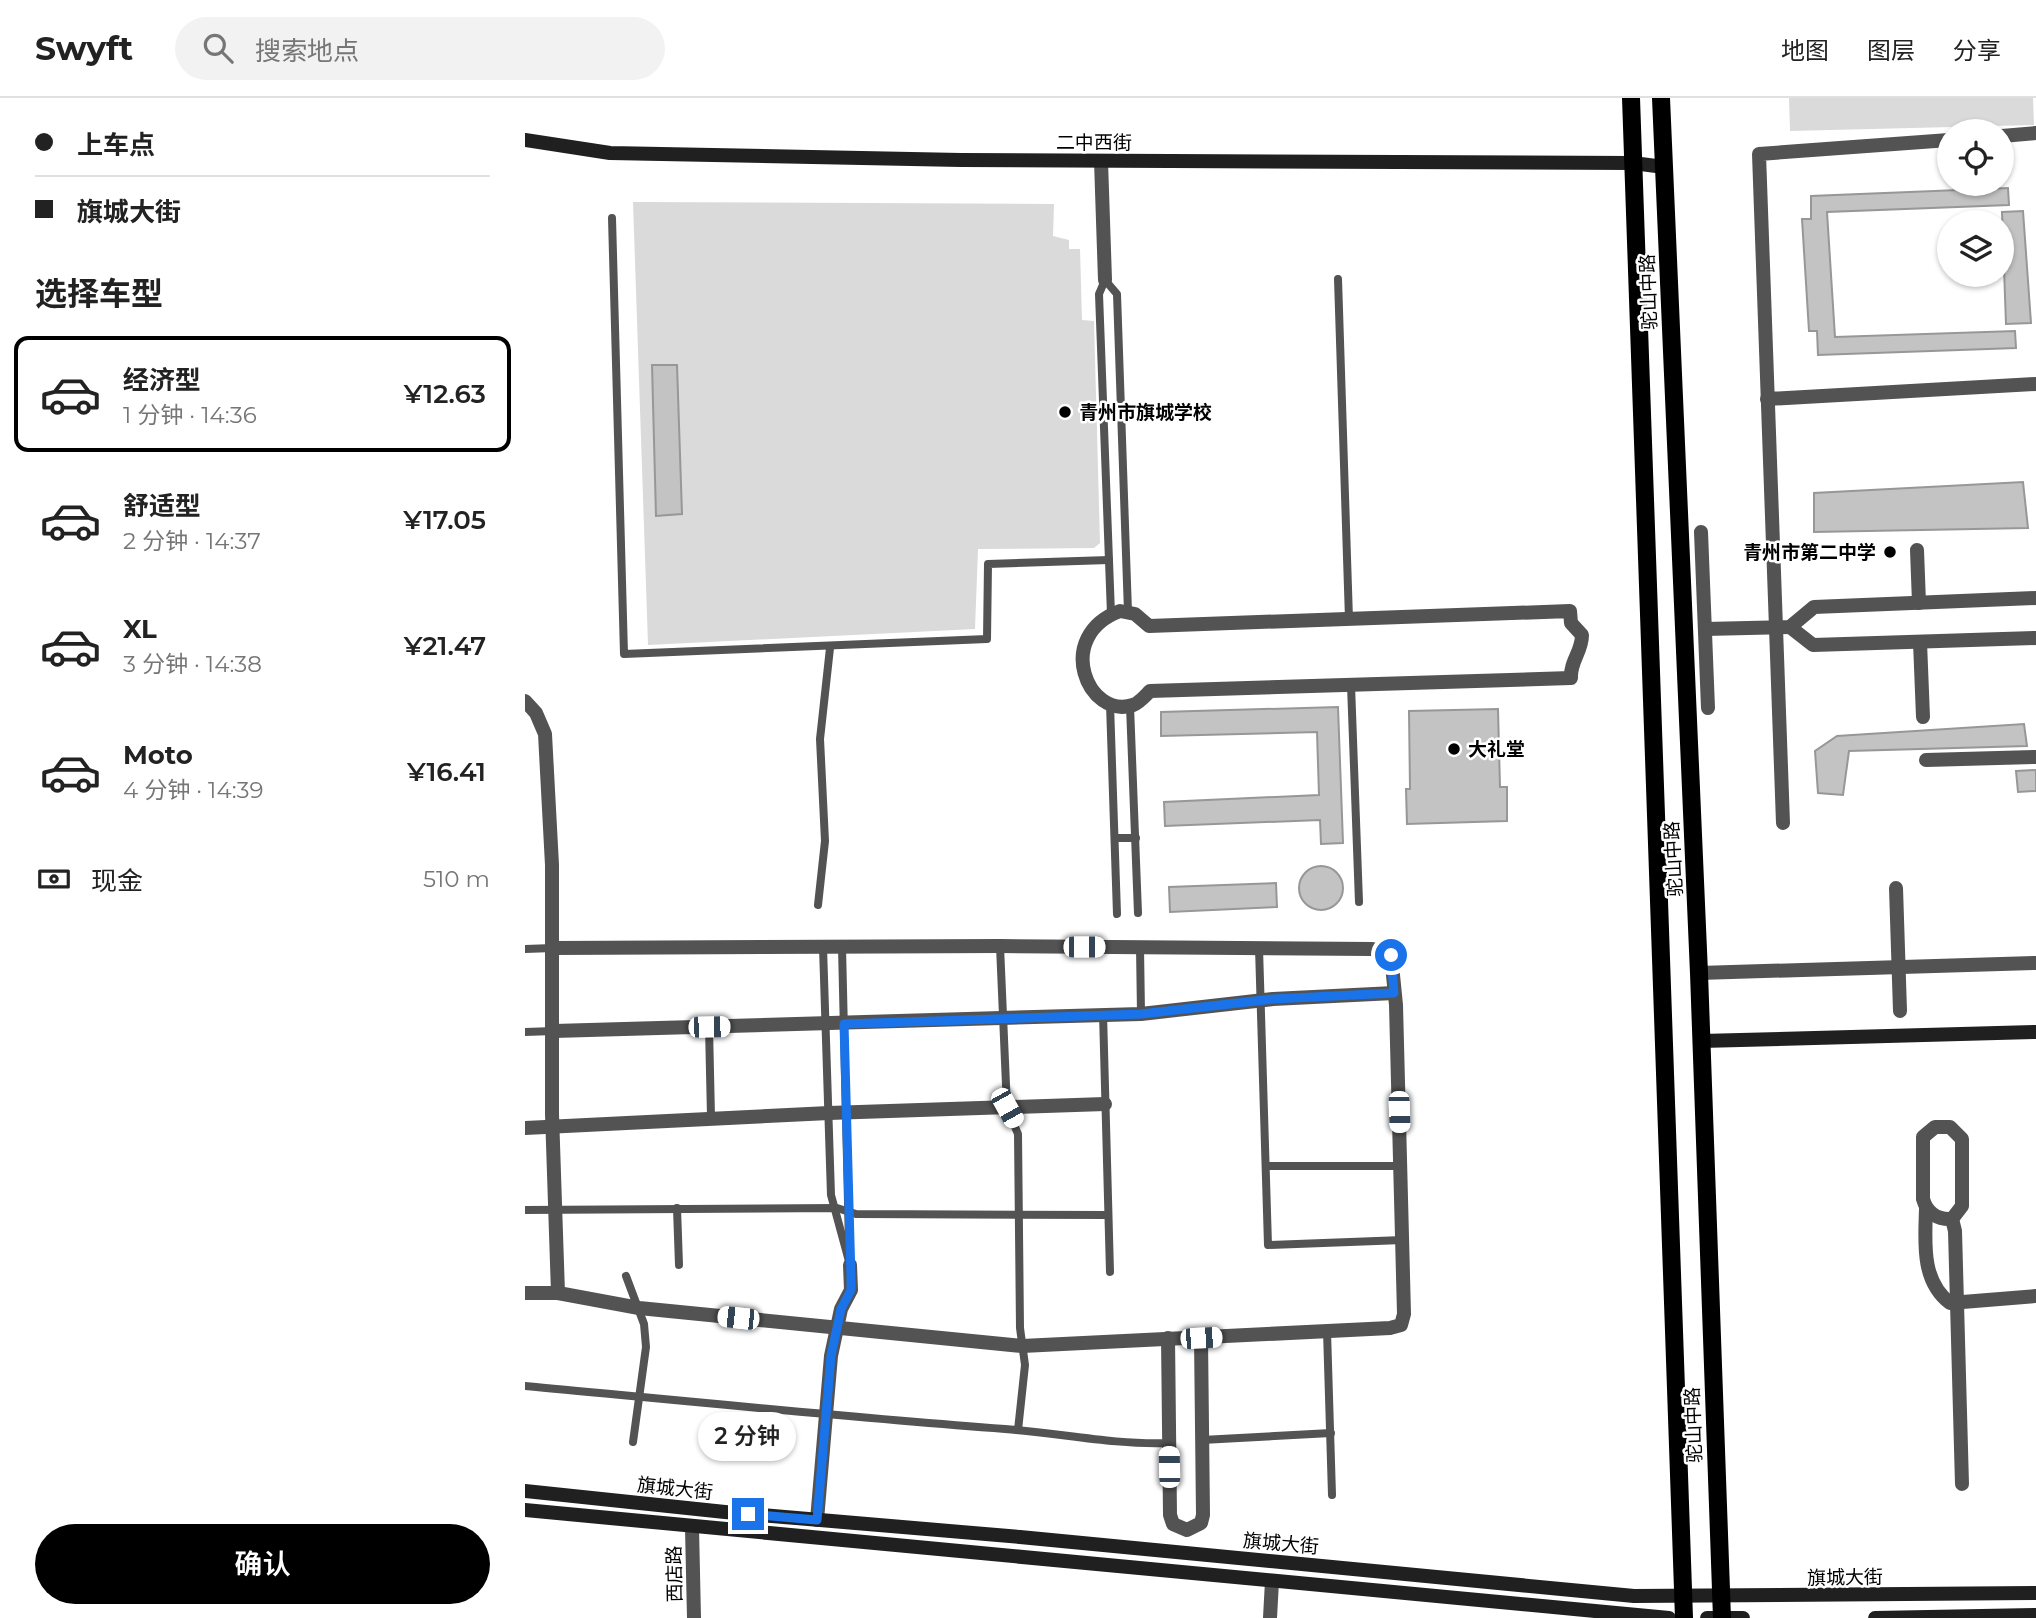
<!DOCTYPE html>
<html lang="zh">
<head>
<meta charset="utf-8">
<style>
  body { margin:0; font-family:Montserrat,"Noto Sans SC",sans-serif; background:#f2f2f2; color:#222; height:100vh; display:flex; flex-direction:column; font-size:26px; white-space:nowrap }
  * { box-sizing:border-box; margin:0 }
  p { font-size:23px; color:#767676 }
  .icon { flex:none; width:38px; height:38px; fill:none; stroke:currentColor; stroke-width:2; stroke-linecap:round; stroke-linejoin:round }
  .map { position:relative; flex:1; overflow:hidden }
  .sheet { display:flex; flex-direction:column; background:#fff; width:525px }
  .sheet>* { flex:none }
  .top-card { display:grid; align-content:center; height:154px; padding:0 35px; background:#fff }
  .buttons { position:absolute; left:1412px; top:21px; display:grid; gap:14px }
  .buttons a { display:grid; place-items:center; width:77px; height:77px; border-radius:50%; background:#fff; box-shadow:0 2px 5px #0004; font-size:35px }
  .end { position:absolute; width:32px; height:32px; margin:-16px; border:9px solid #1a73e8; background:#fff; box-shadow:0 0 0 4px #fff }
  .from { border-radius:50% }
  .bubble { position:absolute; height:49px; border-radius:24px; background:#fff; box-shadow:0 2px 5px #0004; font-size:23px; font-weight:600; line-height:49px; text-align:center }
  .car { position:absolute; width:21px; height:42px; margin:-21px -10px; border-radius:9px; box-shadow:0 0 5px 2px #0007; background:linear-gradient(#fff 24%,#345 0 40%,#fff 0 76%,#345 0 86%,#fff 0) }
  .top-card b { display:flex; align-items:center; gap:24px; height:66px; font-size:26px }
  .top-card b+b { border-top:2px solid #e0e0e0 }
  .top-card i { width:18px; height:18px; background:#222 }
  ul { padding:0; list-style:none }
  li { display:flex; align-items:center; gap:21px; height:116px; margin:0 14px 10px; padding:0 21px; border:4px solid transparent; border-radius:14px }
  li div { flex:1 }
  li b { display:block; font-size:26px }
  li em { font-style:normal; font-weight:600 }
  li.active { border-color:#000 }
  li>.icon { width:63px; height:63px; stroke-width:1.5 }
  h2 { padding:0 35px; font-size:32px; line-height:84px }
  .pay { display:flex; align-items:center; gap:18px; height:77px; padding:0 35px; font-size:26px }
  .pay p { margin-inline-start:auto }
  .cta { display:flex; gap:14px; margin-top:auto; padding:14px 35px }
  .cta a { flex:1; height:80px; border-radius:42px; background:#000; color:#fff; font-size:28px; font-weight:600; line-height:80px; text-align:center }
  header { display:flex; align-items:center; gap:42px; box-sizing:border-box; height:98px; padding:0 35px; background:#fff; border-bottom:2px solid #e0e0e0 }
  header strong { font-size:33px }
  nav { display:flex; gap:38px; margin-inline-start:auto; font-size:24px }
  .search { width:490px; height:63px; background:#f2f2f2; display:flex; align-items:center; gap:18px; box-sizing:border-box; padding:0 24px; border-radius:38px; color:#767676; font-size:26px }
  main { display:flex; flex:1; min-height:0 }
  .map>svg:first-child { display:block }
  .green { fill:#dadada }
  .building { fill:#c3c3c3; stroke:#979797; stroke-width:2 }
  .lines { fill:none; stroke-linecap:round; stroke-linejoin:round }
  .lane { stroke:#535353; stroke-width:8 }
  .street { stroke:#535353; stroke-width:14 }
  .secondary { stroke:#202020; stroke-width:14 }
  .primary { stroke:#000; stroke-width:18 }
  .route { stroke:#1a73e8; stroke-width:9 }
  .poi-dot { fill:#000; stroke:#fff; stroke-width:2.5 }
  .labels { text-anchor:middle; stroke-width:5; stroke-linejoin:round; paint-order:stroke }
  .street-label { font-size:19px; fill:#000; stroke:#fff }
  .poi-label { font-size:19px; font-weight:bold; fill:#000; stroke:#fff; text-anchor:start }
</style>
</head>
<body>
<header>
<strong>Swyft</strong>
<div class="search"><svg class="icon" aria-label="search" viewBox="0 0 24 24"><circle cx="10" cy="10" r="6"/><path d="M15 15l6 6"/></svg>搜索地点</div>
<nav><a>地图</a><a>图层</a><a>分享</a></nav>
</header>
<main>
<section class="sheet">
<div class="top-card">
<b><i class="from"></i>上车点</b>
<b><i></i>旗城大街</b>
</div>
<h2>选择车型</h2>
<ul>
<li class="active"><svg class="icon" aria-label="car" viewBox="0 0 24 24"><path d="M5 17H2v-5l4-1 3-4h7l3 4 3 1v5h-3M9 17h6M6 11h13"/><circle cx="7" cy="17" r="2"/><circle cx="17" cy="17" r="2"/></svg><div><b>经济型</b><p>1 分钟 · 14:36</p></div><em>¥12.63</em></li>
<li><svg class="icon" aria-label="car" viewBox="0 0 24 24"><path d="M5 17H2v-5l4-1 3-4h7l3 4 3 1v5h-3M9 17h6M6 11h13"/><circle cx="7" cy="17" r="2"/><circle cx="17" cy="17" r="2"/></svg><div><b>舒适型</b><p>2 分钟 · 14:37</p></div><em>¥17.05</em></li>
<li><svg class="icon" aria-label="car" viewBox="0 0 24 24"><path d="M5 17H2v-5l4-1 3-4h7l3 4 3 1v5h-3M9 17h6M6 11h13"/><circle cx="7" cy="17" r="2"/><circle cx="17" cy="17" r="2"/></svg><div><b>XL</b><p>3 分钟 · 14:38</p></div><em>¥21.47</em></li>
<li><svg class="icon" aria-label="car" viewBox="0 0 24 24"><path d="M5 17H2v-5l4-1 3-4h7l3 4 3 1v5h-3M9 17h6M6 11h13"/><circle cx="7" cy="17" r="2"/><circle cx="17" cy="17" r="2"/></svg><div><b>Moto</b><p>4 分钟 · 14:39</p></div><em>¥16.41</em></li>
</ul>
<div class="pay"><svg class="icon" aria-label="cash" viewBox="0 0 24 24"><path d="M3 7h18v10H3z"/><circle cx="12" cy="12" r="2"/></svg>现金<p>510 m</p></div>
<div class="cta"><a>确认</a></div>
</section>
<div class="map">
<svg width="1511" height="1520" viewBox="0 0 1511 1520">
  <rect width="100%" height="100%" fill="#fff"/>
  <!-- green -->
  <g class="green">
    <polygon points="1264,0 1508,0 1509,27 1265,33"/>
    <polygon points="108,104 529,106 528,138 544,142 544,151 555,151 557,222 569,223 575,445 569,450 453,451 450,531 123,547"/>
  </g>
  <!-- building -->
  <g class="building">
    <polygon points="1483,90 1484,107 1302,114 1310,239 1490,233 1491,250 1293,257 1292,233 1284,233 1277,121 1286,121 1286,98"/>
    <polygon points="1498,113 1506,225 1481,226 1477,114"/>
    <polygon points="127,267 152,267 157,416 131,418"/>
    <polygon points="1498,384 1503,430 1289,434 1289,395"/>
    <polygon points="813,609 818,745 796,746 795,722 640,728 639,704 794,697 792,634 636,638 636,614"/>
    <polygon points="973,611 975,689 982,689 982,723 882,726 881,691 885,691 884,613"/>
    <polygon points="1499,626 1502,648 1324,653 1318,697 1293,695 1290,653 1312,638"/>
    <polygon points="1511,672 1511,693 1493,694 1491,673"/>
    <circle cx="796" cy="790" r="22"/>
    <polygon points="751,785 752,809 645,814 644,789"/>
  </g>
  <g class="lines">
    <!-- lane -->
    <g class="lane">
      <polyline points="87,120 99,556 462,541 463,466 584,462"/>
      <polyline points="813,181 824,521"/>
      <polyline points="586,516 574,196 580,182 592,196 603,514"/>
      <polyline points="826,587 834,804"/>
      <polyline points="585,606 592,816"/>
      <polyline points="605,608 613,815"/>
      <polyline points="590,740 611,740"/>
      <polyline points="293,807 300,743 295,641 305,550"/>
      <polyline points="475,848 482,1010 493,1036 495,1230 500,1267 493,1332"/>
      <polyline points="298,849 306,1097 325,1167"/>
      <polyline points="317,849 324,1147"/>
      <polyline points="615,849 616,916"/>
      <polyline points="734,850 743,1147 878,1142"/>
      <polyline points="0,851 28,850"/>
      <polyline points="578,915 585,1174"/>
      <polyline points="184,929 186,1019"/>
      <polyline points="0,934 29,933"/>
      <polyline points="741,1068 876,1068"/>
      <polyline points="152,1110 154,1167"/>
      <polyline points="0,1112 312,1110 331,1116 583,1117"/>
      <polyline points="101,1178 119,1226 121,1249 108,1344"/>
      <polyline points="802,1233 807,1397"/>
      <path d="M 0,1288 C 160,1303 320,1319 480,1331 C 535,1335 588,1347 643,1345"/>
      <polyline points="677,1342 806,1335"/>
    </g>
    <!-- street -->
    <g class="street">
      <polyline points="1477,38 1511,35"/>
      <polyline points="576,63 580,182"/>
      <polyline points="1242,301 1511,286"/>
      <polyline points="1176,434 1183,610"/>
      <polyline points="1392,452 1394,505"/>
      <path d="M 595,513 L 610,516 L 624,528 L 1045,513 L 1046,525 L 1057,537 C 1057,554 1045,563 1046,580 L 625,593 C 620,598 614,605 608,607 C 563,622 528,538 595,513 Z"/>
      <polyline points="1265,529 1288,547 1511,540"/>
      <polyline points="1180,531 1265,529 1289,509 1511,500"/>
      <polyline points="1395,544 1398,619"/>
      <polyline points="0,603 11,615 20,636 27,767 27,1016 33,1195"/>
      <polyline points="1401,662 1511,659"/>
      <polyline points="1258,725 1234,56 1424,42"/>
      <polyline points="1371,790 1375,913"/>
      <polyline points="1174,875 1511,865"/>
      <polyline points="29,933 616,916 748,901 869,895"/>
      <path d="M 1410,1029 L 1425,1029 L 1437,1041 L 1437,1108 L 1427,1121 C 1413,1122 1402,1115 1398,1101 L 1398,1039 Z"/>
      <polyline points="0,1030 304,1015 580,1006"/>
      <path d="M 1401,1111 C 1400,1144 1396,1183 1425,1205 L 1511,1198"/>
      <polyline points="1427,1121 1430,1133 1437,1386"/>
      <polyline points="0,1195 33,1195 114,1210 497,1248 865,1230 876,1227 879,1216 871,907 866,857 847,851 475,848 28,850"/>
      <polyline points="643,1240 645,1417 648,1426 662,1432 676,1425 678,1417 676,1240"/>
      <polyline points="292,1422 306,1258 316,1211 326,1192 325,1167"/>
      <polyline points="167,1430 169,1520"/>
      <polyline points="745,1520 747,1483"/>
    </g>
    <!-- secondary -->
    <g class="secondary">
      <polyline points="0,42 85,55 436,62 1108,65 1139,69"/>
      <polyline points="1176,943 1511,934"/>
      <polyline points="0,1393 200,1414 495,1439 1109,1498 1511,1495"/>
      <polyline points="0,1412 1144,1520"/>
      <polyline points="1182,1520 1218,1520"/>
      <polyline points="1350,1520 1511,1517"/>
    </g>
    <!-- primary -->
    <g class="primary">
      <polyline points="1106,0 1159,1520"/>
      <polyline points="1136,0 1174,875 1197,1520"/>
    </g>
  </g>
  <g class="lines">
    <!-- route -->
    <polyline class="route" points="223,1416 292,1422 306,1258 316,1211 326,1192 326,1180 319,926 616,916 748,901 869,895 866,857"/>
  </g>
  <!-- markers -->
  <g class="poi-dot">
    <circle cx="540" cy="314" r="7"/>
    <circle cx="1365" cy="454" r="7"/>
    <circle cx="929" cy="651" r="7"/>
  </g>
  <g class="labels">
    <!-- street labels -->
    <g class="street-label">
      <text x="569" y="51">二中西街</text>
      <text transform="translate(1123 194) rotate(-92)" y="7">驼山中路</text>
      <text transform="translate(1148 761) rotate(-93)" y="7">驼山中路</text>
      <text transform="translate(1168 1327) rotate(-92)" y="7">驼山中路</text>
      <text transform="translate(150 1390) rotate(6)" y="7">旗城大街</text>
      <text transform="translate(756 1445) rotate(5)" y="7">旗城大街</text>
      <text transform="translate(149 1476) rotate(-91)" y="7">西店路</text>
      <text transform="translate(1320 1479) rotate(-1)" y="7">旗城大街</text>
    </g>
    <!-- poi labels -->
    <g class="poi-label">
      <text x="554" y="321">青州市旗城学校</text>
      <text x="1351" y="461" text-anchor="end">青州市第二中学</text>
      <text x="943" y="658">大礼堂</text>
    </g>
  </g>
</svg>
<div class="buttons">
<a><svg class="icon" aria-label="locate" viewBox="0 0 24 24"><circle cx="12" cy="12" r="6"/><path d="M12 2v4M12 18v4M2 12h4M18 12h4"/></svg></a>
<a><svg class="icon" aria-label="layers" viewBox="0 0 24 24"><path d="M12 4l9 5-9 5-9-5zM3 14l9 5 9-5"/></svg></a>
</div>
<i class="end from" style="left:866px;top:857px"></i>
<i class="end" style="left:223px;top:1416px"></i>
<div class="bubble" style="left:173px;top:1314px;width:98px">2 分钟</div>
<i class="car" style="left:559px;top:849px;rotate:90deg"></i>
<i class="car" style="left:184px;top:929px;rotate:89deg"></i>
<i class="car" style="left:482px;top:1010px;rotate:151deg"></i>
<i class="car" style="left:874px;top:1014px;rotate:178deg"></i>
<i class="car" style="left:213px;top:1220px;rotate:276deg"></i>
<i class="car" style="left:676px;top:1240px;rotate:87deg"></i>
<i class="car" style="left:644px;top:1369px;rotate:359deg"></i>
</div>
</main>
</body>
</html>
